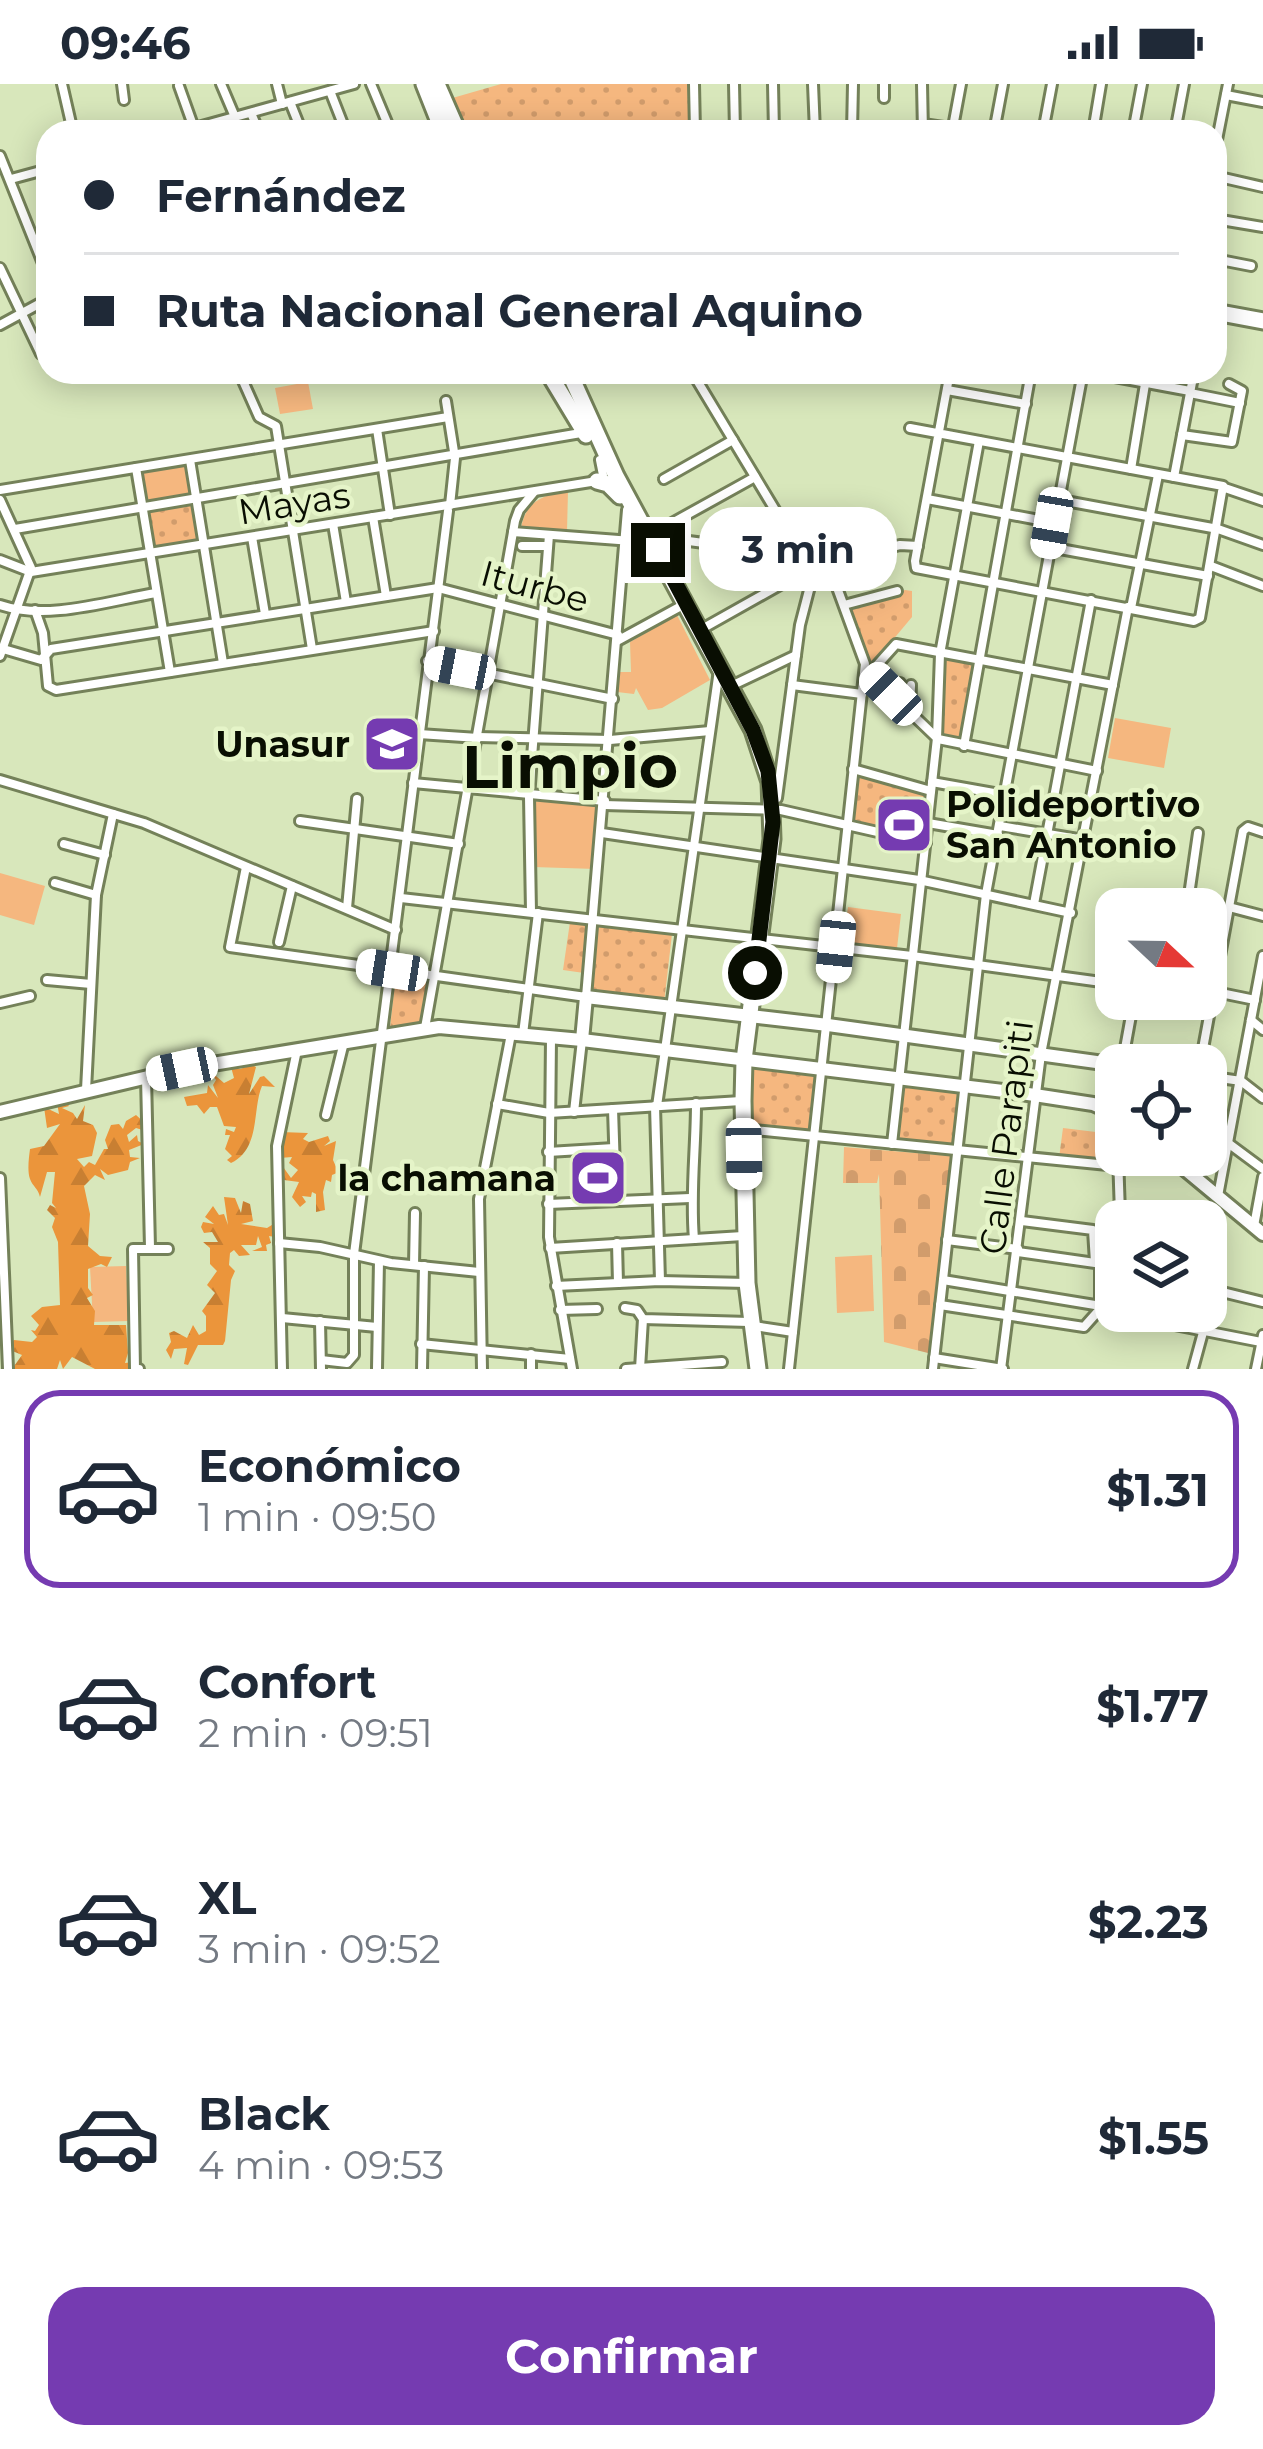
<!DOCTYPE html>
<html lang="es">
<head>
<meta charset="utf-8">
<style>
  body { margin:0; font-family:Montserrat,sans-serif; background:#f6f6f7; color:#1f2937; height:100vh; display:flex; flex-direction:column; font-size:45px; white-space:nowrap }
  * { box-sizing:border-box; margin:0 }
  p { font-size:39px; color:#747a83 }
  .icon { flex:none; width:66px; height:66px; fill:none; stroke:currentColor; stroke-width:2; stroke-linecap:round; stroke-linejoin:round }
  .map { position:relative; height:1285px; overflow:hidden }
  .sheet { display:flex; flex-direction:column; background:#fff; flex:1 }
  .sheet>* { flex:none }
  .top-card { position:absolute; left:36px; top:36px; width:1191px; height:264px; border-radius:36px; box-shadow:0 6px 30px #0003; display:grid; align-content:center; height:264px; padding:0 48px; background:#fff }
  .needle { width:78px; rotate:112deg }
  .buttons { position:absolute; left:1095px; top:804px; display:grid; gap:24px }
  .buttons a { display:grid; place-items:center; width:132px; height:132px; border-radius:24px; background:#fff; box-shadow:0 6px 30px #0003; font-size:60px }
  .end { position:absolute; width:54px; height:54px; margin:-27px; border:15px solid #090e02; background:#fff; box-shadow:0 0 0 6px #fff }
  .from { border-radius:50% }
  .bubble { position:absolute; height:84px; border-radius:36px; background:#fff; box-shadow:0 6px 30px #0003; font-size:39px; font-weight:700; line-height:84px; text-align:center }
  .car { position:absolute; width:36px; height:72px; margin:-36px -18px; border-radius:15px; box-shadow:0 0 9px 3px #0007; background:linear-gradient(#fff 24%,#345 0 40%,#fff 0 76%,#345 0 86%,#fff 0) }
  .top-card b { display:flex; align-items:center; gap:42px; height:114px; font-size:45px }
  .top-card b+b { border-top:3px solid #e0e1e3 }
  .top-card i { width:30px; height:30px; background:#1f2937 }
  ul { padding:21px 0 0; list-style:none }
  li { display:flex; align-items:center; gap:36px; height:198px; margin:0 24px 18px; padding:0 24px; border:6px solid transparent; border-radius:36px }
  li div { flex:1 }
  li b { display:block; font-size:45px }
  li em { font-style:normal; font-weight:700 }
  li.selected { border-color:#753bb1 }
  li>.icon { width:108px; height:108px; stroke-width:1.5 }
  .button { display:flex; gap:24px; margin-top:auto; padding:24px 48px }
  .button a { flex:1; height:138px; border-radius:36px; background:#753bb1; color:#fff; font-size:48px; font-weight:700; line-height:138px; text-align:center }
  .status { display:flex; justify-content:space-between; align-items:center; height:84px; padding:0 60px; background:#fff; direction:ltr }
  .status svg { height:33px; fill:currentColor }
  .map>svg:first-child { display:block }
  .grass { fill:#f5b77f }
  .forest { fill:url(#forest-firs) }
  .cemetery { fill:url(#cemetery-stones) }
  .park { fill:url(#park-dots) }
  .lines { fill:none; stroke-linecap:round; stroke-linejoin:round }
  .minor-casing { stroke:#748159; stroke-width:14 }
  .major-casing { stroke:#748159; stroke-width:18 }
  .highway-casing { stroke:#748159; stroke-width:21 }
  .minor { stroke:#fff; stroke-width:8 }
  .major { stroke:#fff; stroke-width:12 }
  .highway { stroke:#fff; stroke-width:15 }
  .route { stroke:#090e02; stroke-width:15 }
  .labels { text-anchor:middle; stroke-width:9; stroke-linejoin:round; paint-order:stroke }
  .street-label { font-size:36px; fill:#090e02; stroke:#e5f4c8 }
  .poi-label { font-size:36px; font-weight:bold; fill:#090e02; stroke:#e5f4c8; text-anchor:end }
  .town-label { font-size:60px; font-weight:bold; fill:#090e02; stroke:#e5f4c8 }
</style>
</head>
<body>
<div class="status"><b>09:46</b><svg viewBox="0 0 49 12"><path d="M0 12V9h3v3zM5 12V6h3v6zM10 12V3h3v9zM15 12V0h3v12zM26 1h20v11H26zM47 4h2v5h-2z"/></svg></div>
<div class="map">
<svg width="1263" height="1285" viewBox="0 0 1263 1285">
  <defs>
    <pattern id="forest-firs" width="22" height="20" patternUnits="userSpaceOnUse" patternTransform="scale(3)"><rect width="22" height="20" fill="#eb953b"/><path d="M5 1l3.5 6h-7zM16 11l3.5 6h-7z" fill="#c87f32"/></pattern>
    <pattern id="cemetery-stones" width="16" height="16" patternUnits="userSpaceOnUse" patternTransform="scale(3)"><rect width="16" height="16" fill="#f5b77f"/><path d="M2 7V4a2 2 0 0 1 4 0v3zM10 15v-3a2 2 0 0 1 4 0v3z" fill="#d19c6c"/></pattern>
    <pattern id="park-dots" width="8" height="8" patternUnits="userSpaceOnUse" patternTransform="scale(3)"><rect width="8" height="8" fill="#f5b77f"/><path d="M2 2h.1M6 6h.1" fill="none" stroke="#d19c6c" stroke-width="1.8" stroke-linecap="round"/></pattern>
  </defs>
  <rect width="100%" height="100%" fill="#d8e7bb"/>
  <!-- grass -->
  <g class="grass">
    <polygon points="308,298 313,325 280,330 275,304"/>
    <polygon points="186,379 192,411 145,419 140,387"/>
    <path d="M 568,407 L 567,447 L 521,444 C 526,416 544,411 568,407 Z"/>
    <polygon points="677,531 710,596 662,624 648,626 636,604 634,610 617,608 619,588 631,588 630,558"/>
    <polygon points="1115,634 1171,644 1164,684 1108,674"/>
    <polygon points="531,717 600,722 596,785 533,783"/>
    <polygon points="0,789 45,802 34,841 0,831"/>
    <polygon points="848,823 901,830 897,864 843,858"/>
    <polygon points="872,1171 874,1227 837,1229 835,1173"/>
    <polygon points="126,1182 129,1237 93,1238 90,1183"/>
  </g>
  <!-- forest -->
  <g class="forest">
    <path d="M 252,981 L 256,983 L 249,1010 L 260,993 L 264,992 L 275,1003 L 262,1002 C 252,1025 261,1065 231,1079 L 227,1076 L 232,1072 L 225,1065 L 230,1051 L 225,1051 L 226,1045 L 234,1048 L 236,1043 L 224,1042 L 217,1023 L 210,1023 L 204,1030 L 197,1021 L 187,1022 L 184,1013 L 207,1009 L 208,1001 L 218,1014 L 213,1001 L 216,996 L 209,986 L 224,999 L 234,994 L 231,983 L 240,985 Z"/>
    <path d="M 65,1017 L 69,1022 L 62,1024 L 73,1029 L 77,1035 L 85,1021 L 83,1037 L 93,1041 L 97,1049 L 92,1072 L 77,1075 L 84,1083 L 89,1078 L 95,1081 L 104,1065 L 108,1065 L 105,1056 L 111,1041 L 119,1040 L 123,1045 L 126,1037 L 136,1031 L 146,1040 L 146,1047 L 136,1044 L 127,1051 L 129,1058 L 137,1051 L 138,1057 L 144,1060 L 129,1066 L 130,1073 L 140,1074 L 130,1078 L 128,1086 L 108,1091 L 100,1085 L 105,1096 L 95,1091 L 84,1102 L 90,1130 L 88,1162 L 100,1172 L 112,1173 L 107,1183 L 101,1180 L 88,1185 L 88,1204 L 93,1211 L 87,1214 L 95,1227 L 94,1241 L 126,1241 L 128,1269 L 125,1279 L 133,1278 L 134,1285 L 95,1285 L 72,1273 L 63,1285 L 60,1276 L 57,1285 L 12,1285 L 22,1271 L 10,1266 L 10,1260 L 14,1256 L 32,1258 L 37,1253 L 31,1246 L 35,1247 L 39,1241 L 31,1232 L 42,1223 L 60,1221 L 58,1158 L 52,1143 L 55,1134 L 47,1126 L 50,1121 L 56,1124 L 52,1119 L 55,1088 L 47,1088 L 40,1113 C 38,1104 33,1103 30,1095 C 27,1087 29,1073 30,1065 L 44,1062 L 60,1040 L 47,1044 L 44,1023 L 59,1030 L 57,1019 Z"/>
    <polygon points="281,1048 308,1049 303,1055 309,1058 328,1052 330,1057 324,1062 336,1057 333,1076 337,1085 344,1086 332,1091 331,1098 326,1096 323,1108 325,1126 316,1128 316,1110 312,1108 311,1113 302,1112 306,1118 300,1123 292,1113 299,1098 284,1096 280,1101 271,1091 275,1080 281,1080 291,1094 298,1086 289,1079 292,1073 280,1074"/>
    <polygon points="224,1113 235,1114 241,1129 243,1117 250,1120 253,1137 241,1140 267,1144 275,1139 275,1153 269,1152 271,1159 266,1161 267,1167 252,1167 262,1163 258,1152 256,1161 241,1161 250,1171 239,1172 234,1166 230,1169 229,1181 235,1187 231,1196 225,1257 223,1261 198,1261 188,1281 184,1280 187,1264 174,1265 171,1275 166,1266 171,1258 169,1249 174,1247 187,1254 193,1241 199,1251 206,1247 206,1232 202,1227 215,1209 207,1201 217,1187 210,1180 210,1164 203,1158 218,1158 212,1148 204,1149 201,1143 203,1138 214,1140 205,1133 213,1122 219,1131 224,1130 228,1141"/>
  </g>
  <!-- cemetery -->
  <polygon class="cemetery" points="844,1063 952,1072 932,1270 884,1258 879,1090 877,1099 843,1099"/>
  <!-- park -->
  <g class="park">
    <polygon points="501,0 695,0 695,48 461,48 449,15"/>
    <polygon points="195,420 201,457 152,465 146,429"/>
    <polygon points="905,506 912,507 912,533 871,582 851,523"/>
    <polygon points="944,575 976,581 961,654 942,649"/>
    <polygon points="856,689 925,710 920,755 850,739"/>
    <polygon points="570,838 589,839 584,889 563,886"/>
    <polygon points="597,842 672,850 664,919 592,909"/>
    <polygon points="396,889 430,894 422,940 390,944"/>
    <polygon points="748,981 817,990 812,1046 750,1041"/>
    <polygon points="905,1000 960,1007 955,1061 899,1056"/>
    <polygon points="1063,1044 1104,1049 1101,1078 1059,1074"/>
  </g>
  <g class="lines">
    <defs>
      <g id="minor">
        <polyline points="62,0 73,48"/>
        <polyline points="122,0 124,16"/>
        <polyline points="221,0 235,33"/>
        <polyline points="277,0 282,20"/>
        <polyline points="371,0 391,48"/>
        <polyline points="694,0 695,48"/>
        <polyline points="734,0 735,48"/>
        <polyline points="773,0 774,48"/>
        <polyline points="813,0 815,48"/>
        <polyline points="884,0 884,14"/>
        <polyline points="922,0 923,48"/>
        <polyline points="179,2 194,44"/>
        <polyline points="330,7 346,48"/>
        <polyline points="1226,11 1263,18"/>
        <polyline points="290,18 302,48"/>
        <polyline points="251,29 259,48"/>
        <polyline points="923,40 977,48"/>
        <polyline points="953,43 961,0"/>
        <polyline points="180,48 354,0"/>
        <polyline points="852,48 853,0"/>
        <polyline points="994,48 1003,0"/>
        <polyline points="1043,48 1052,0"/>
        <polyline points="1093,48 1101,0"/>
        <polyline points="1133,48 1142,0"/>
        <polyline points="1175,48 1184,0"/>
        <polyline points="1215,66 1228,0"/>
        <polyline points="0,72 48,192"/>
        <polyline points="1215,92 1263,103"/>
        <polyline points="11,95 48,85"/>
        <polyline points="1215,135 1263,143"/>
        <polyline points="1215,175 1251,182"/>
        <polyline points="0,184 41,270"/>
        <polyline points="0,241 48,215"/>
        <polyline points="239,288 259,333 276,342 312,565"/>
        <polyline points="692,288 807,479"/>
        <polyline points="1088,288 1190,307"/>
        <polyline points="947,306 1026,320"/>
        <polyline points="1190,309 1240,319"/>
        <polyline points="446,317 455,374 450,421"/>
        <path d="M 910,344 C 1014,363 1119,383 1223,402 L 1200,534 L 1194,537 L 916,484 L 915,477 L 950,288"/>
        <polyline points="377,345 390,431"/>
        <polyline points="1182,351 1232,358 1242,307 1229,300"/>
        <polyline points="190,376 223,579"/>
        <polyline points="136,384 170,588"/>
        <polyline points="1131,385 1147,288"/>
        <polyline points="1174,393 1194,288"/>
        <polyline points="664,395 733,356"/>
        <polyline points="1225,404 1263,417"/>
        <polyline points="0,406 448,333"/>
        <polyline points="927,415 1055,439"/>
        <polyline points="0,416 31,484 0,572"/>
        <polyline points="1060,416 1218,445 1263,461"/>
        <polyline points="373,433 386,512"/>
        <polyline points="333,440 346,518"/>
        <polyline points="15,445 581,349"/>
        <polyline points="513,448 645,458"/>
        <polyline points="651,452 810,473"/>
        <polyline points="661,452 663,444 755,393"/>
        <polyline points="252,453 265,530"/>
        <polyline points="522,462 548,462"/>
        <polyline points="1049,463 1208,492"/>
        <polyline points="0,476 31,488 597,397 603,391 600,376"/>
        <polyline points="823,480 900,461 918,462"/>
        <polyline points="1211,482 1263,502"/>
        <path d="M 0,521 C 47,537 108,517 156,509"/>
        <polyline points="844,521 897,507"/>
        <polyline points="1131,524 1158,391"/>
        <polyline points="35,526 43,549 48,602 56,606 434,547"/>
        <polyline points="700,546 812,483"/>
        <polyline points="617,557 683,521"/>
        <polyline points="0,564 41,576 51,565 438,504 618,551"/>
        <polyline points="427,577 613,615"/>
        <polyline points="866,586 938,655 1097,687"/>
        <polyline points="870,589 896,560 1113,601"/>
        <polyline points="792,601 862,610"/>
        <polyline points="731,602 796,571"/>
        <polyline points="891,610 900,599"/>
        <polyline points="910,629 911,601"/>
        <polyline points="419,650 478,654"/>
        <polyline points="478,653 610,656 710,647"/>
        <polyline points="964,662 1031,288"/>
        <polyline points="853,685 931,707"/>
        <polyline points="0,696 144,739 396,846"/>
        <polyline points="932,698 1005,711"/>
        <polyline points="413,699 605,717"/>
        <polyline points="777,714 800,541 815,483"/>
        <polyline points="604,721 781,726 926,759"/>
        <polyline points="300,737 459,760"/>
        <polyline points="928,739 998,751"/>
        <polyline points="1000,742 1084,756"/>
        <polyline points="602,749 919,796 1071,829"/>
        <polyline points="64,760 105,771"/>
        <polyline points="246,783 230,863 586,913 627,426"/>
        <polyline points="55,799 96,811"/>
        <polyline points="401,814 912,872 1116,900"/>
        <polyline points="1034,820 1091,516"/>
        <polyline points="1229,823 1263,832"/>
        <polyline points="347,824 357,715"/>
        <polyline points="1187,825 1198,749"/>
        <polyline points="531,828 529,713 549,451"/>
        <polyline points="279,858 292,802"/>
        <polyline points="47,896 91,900"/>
        <polyline points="1206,906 1255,916"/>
        <polyline points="0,919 30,912"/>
        <polyline points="1133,924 1166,925"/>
        <polyline points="1251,936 1263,946"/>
        <polyline points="425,944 515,437 519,426 534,408"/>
        <polyline points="523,950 538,829"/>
        <polyline points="551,954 549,1153 572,1285"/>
        <polyline points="1122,981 1134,915"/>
        <polyline points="1200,981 1243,747 1248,743 1263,748"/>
        <polyline points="1206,992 1241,997 1263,1014"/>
        <polyline points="146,993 150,1164"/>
        <polyline points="86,1006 96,811 113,730"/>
        <polyline points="497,1020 549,1029 741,1017"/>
        <polyline points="655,1022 660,1197"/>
        <polyline points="657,1022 719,586"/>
        <polyline points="613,1025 616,1117"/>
        <polyline points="574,1028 582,956"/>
        <polyline points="326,1031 344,958"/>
        <polyline points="744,1045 1118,1082"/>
        <polyline points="1228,1059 1263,1085"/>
        <polyline points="892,1060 937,654 940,570 979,357"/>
        <polyline points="548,1068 614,1064"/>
        <polyline points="1118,1071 1120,1130 1126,1137"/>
        <polyline points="0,1094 8,1285"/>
        <polyline points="1218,1112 1263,872"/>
        <polyline points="548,1120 690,1114"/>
        <polyline points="1022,1137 1093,1146 1095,1178"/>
        <polyline points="1254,1142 1263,1093"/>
        <path d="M 694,1155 C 690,1109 696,1065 696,1019"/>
        <polyline points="947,1156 1018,1165"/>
        <polyline points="279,1159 320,1163 391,1179 479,1188"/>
        <polyline points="617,1159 618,1199"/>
        <polyline points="550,1164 743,1152"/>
        <polyline points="1018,1168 1116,1182"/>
        <polyline points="414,1181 415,1129"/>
        <polyline points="943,1196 1101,1222"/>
        <polyline points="556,1202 660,1197 747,1199"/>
        <polyline points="1206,1204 1263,1218"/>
        <polyline points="940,1221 1084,1243 1100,1225 1100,1181"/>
        <polyline points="625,1224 637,1226 643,1235 749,1238"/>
        <polyline points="560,1226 597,1225"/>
        <polyline points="1155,1227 1159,1238 1261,1258"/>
        <polyline points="282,1234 377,1243"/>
        <polyline points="320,1237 321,1285"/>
        <polyline points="754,1242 793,1248"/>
        <polyline points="421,1260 570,1275"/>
        <polyline points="531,1270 531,1285"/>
        <polyline points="934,1274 1003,1285"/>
        <polyline points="321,1276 347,1279 354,1271 354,1170 448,427"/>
        <polyline points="139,1285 135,1285 133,1165 168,1165"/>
        <polyline points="282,1285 277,1062 297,966"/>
        <polyline points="377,1285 379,1177"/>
        <polyline points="422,1285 424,1182"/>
        <polyline points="482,1285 479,1115 511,950"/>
        <polyline points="626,1285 722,1278"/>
        <polyline points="640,1285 643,1235"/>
        <polyline points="789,1285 865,580 828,479 817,475"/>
        <polyline points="933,1285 986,810 1083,288"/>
        <polyline points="1001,1285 1041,970 1128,523"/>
        <polyline points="1193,1285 1214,1208"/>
        <polyline points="1256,1285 1263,1251"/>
      </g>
      <g id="major">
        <polyline points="582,956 586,913 828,941 1118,981"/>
        <polyline points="0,1028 182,985 439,943 582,956 1028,1010 1093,1020 1116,1030"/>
        <polyline points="1168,1071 1263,1150"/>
      </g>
      <g id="highway">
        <polyline points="424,0 443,48"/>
        <polyline points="437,0 458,48"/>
        <polyline points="1215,228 1263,237"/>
        <polyline points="548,288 586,351"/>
        <polyline points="569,288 616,392 753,646 770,698 772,755 744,976 743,1017 747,1199 758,1285"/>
        <polyline points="597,397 608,400 620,412"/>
      </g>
    </defs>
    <!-- minor casing -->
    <use href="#minor" class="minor-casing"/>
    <!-- major casing -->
    <use href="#major" class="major-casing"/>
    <!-- highway casing -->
    <use href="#highway" class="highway-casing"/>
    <!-- minor -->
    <use href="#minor" class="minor"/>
    <!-- major -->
    <use href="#major" class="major"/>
    <!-- highway -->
    <use href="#highway" class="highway"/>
  </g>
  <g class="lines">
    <!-- route -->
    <polyline class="route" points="658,466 753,646 768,687 773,738 755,889"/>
  </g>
  <!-- icons -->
  <defs>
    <symbol id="university-square" viewBox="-11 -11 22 22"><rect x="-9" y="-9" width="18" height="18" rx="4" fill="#753bb1" stroke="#e5f4c8"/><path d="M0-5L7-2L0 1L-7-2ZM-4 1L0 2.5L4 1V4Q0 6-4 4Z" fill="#fff"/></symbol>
    <symbol id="stadium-square" viewBox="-11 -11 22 22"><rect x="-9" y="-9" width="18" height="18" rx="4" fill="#753bb1" stroke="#e5f4c8"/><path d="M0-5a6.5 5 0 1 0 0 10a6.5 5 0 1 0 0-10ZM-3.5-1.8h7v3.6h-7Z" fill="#fff"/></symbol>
  </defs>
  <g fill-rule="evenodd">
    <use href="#university-square" x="359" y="627" width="66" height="66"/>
    <use href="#stadium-square" x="871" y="708" width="66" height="66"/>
    <use href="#stadium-square" x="565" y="1061" width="66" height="66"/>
  </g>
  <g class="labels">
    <!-- street labels -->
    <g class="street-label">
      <text transform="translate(294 419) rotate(-9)" y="13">Mayas</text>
      <text transform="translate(535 502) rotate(15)" y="13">Iturbe</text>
      <text transform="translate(1006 1053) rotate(-83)" y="13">Calle Parapiti</text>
    </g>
    <!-- poi labels -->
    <g class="poi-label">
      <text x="350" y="673">Unasur</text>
      <text x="946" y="733" text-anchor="start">Polideportivo<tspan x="946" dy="41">San Antonio</tspan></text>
      <text x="556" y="1107">la chamana</text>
    </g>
    <!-- town labels -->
    <g class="town-label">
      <text x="570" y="704">Limpio</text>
    </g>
  </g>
</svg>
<div class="buttons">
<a><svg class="needle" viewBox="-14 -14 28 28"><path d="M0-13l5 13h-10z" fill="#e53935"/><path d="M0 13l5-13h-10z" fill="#747a83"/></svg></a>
<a><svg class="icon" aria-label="locate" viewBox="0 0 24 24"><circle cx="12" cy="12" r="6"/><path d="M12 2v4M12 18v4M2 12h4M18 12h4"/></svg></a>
<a><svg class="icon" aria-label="layers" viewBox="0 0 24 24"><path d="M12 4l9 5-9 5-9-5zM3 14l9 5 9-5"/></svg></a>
</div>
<i class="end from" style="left:755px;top:889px"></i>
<i class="end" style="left:658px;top:466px"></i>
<div class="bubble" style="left:699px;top:423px;width:198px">3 min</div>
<i class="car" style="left:1052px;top:439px;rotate:190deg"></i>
<i class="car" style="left:460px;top:584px;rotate:281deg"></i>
<i class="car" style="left:891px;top:610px;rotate:315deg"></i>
<i class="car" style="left:836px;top:863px;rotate:186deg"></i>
<i class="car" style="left:392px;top:886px;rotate:279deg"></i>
<i class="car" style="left:182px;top:985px;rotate:258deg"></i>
<i class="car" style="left:744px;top:1070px;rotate:179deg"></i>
<div class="top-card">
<b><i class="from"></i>Fernández</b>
<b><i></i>Ruta Nacional General Aquino</b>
</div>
</div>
<section class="sheet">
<ul>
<li class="selected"><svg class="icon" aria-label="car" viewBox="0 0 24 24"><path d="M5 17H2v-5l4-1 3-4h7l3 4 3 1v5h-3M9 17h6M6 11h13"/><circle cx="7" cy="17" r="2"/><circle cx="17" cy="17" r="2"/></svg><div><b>Económico</b><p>1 min · 09:50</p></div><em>$1.31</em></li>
<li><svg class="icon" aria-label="car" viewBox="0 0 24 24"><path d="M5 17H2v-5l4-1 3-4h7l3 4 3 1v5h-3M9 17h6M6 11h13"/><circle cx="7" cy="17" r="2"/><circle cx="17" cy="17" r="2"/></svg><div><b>Confort</b><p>2 min · 09:51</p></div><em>$1.77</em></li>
<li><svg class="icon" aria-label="car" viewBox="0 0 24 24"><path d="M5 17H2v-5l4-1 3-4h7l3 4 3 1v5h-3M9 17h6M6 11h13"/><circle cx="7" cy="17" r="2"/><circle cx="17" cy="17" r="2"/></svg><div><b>XL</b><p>3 min · 09:52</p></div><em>$2.23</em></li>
<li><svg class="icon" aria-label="car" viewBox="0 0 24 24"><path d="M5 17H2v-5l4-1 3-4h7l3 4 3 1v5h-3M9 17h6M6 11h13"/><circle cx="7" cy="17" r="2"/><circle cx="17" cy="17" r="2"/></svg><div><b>Black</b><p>4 min · 09:53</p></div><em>$1.55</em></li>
</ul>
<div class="button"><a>Confirmar</a></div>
</section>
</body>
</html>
